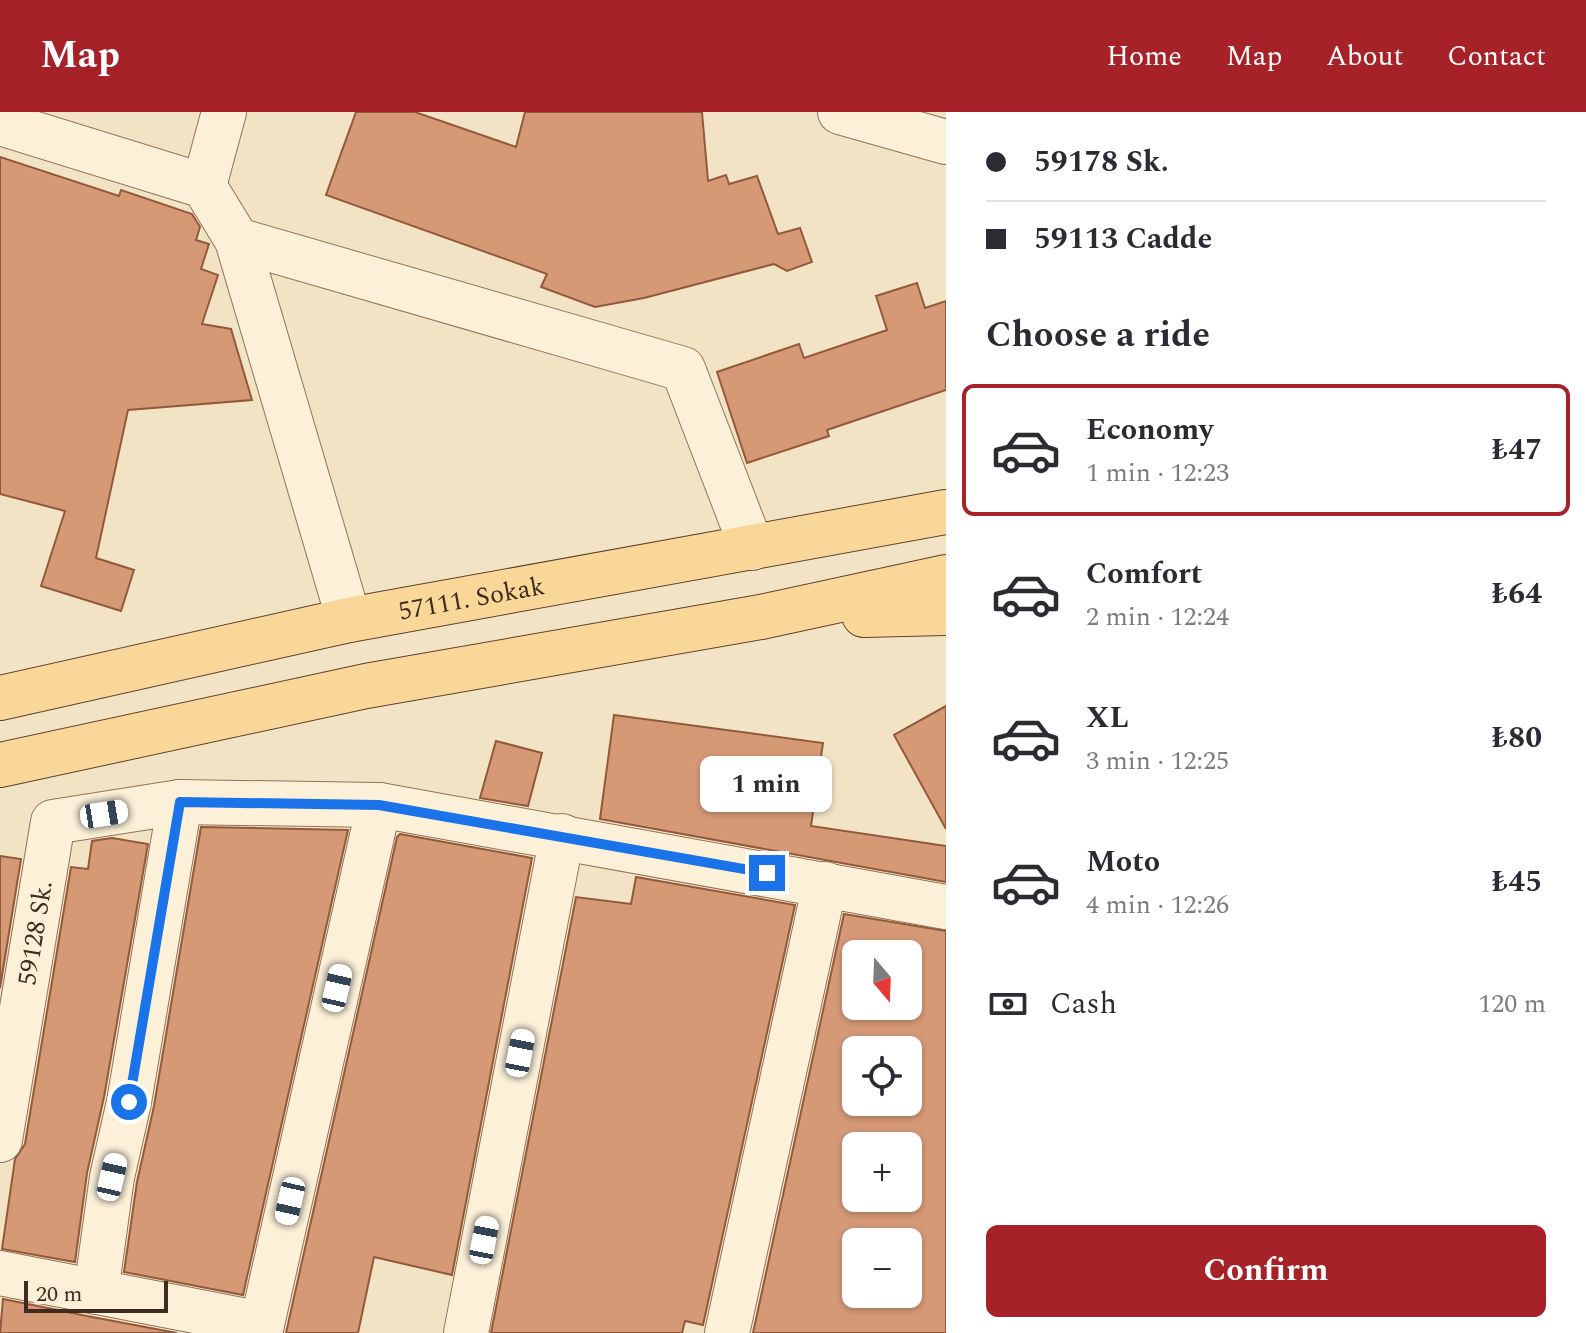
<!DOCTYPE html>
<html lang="en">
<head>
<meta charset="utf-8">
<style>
  body { margin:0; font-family:Spectral,serif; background:#f7f7f7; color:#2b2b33; height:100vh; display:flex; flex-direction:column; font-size:30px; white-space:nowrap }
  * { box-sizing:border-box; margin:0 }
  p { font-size:26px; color:#7c7c81 }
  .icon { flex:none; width:44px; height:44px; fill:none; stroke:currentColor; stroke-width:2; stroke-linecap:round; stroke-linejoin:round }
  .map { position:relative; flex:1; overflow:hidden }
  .side { display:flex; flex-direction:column; background:#fff; width:640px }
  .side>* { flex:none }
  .top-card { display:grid; align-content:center; height:176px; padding:0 40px; background:#fff }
  .needle { width:52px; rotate:161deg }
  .buttons { position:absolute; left:842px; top:828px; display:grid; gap:16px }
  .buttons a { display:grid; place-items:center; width:80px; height:80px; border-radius:12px; background:#fff; box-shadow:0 2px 6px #0004; font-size:40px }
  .scale { position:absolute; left:24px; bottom:20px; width:144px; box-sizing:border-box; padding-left:8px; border:4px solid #3f2c1e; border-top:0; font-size:22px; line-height:28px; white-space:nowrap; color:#3f2c1e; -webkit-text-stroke:6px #f9edd5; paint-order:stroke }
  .end { position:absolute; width:36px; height:36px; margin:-18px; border:10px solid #1a73e8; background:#fff; box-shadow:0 0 0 4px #fff }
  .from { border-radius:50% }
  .bubble { position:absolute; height:56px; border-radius:12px; background:#fff; box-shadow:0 2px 6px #0004; font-size:26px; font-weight:700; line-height:56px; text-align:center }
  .car { position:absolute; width:24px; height:48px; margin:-24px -12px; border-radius:10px; box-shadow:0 0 6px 2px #0007; background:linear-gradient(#fff 24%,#345 0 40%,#fff 0 76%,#345 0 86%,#fff 0) }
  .top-card b { display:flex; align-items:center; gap:28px; height:76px; font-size:30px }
  .top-card b+b { border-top:2px solid #e1e1e2 }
  .top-card i { width:20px; height:20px; background:#2b2b33 }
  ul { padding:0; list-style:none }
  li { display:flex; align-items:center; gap:24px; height:132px; margin:0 16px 12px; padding:0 24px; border:4px solid transparent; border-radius:12px }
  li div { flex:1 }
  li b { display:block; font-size:30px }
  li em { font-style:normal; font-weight:700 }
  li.on { border-color:#a72128 }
  li>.icon { width:72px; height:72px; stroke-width:1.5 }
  h2 { padding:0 40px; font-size:36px; line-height:96px }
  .pay { display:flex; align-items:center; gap:20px; height:88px; padding:0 40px; font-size:30px }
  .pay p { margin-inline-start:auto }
  .primary-button { display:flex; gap:16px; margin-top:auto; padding:16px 40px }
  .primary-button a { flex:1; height:92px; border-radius:12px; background:#a72128; color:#fff; font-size:32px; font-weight:700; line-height:92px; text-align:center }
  header { display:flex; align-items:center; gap:48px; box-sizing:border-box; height:112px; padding:0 40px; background:#a72128; color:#fff }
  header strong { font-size:38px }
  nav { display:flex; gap:44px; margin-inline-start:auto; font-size:28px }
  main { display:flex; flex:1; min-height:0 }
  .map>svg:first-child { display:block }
  .building { fill:#d59976; stroke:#93593b; stroke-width:2; fill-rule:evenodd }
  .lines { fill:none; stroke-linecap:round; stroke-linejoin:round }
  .minor-casing { stroke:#917358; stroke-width:46 }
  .major-casing { stroke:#5e412d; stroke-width:46 }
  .minor { stroke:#fcf0d9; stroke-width:44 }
  .major { stroke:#f9d799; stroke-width:44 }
  .route { stroke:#1a73e8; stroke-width:10 }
  .labels { text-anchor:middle; stroke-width:8; stroke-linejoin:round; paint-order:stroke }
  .street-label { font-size:26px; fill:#3f2c1e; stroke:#f9edd5 }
</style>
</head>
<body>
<header>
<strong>Map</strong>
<nav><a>Home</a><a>Map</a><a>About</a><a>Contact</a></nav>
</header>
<main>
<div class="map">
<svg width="946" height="1221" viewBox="0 0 946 1221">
  <rect width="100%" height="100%" fill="#f3e3c5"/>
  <!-- building -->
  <g class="building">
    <polygon points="356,0 415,0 516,35 525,0 702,0 708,69 726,63 729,72 757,64 778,122 800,116 812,150 787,159 774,152 644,186 595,195 541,175 547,162 326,83"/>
    <polygon points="0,45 119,84 121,78 192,102 200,115 196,128 209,132 201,157 218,163 202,212 231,217 252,288 128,298 96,446 134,458 121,499 41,474 65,399 0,382"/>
    <polygon points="917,171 925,196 946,189 946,278 827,318 829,324 747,351 717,260 799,232 804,246 887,218 876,184"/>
    <polygon points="946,594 946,717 894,623"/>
    <polygon points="614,603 823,631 811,714 946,734 946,770 600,707"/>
    <polygon points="496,629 542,641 528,694 480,686"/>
    <polygon points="201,715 348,718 243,1183 124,1160 137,1070 154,994"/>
    <polygon points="400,722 532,746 452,1163 374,1145 358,1221 286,1221 397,725"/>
    <polygon points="112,726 148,732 104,985 87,1061 75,1150 2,1137 15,1047 25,1032 71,755 88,757 92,729"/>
    <polygon points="0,744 21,747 0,876"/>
    <polygon points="636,765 795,793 703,1213 685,1209 682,1221 491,1221 576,785 631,792"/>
    <path d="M 844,802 L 946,819 L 946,1221 L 753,1221 ZM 856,842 L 908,842 L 908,894 L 856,894 ZM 856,938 L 908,938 L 908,990 L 856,990 ZM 856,1034 L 908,1034 L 908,1086 L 856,1086 ZM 856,1130 L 908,1130 L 908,1182 L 856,1182 Z"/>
    <polygon points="3,1187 92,1205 177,1221 0,1221"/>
  </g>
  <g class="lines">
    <defs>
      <g id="minor">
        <polyline points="840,0 946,30"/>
        <polyline points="0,11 204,74 237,128 683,257 752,436"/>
        <polyline points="204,74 224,0"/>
        <polyline points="237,128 349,508"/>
        <path id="s1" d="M 0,1028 L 53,710 L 180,690 L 379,693 L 946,795"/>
        <polyline points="0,1161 262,1212"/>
        <polyline points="96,1180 112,1065 129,990 180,690"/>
        <polyline points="260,1221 379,693"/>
        <polyline points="466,1221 562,724"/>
        <polyline points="727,1221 825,772"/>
      </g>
      <g id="major">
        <polyline points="864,503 946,501"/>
        <path id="s2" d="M 0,586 L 349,508 L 946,400"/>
        <polyline points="0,653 366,574 761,505 946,465"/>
      </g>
    </defs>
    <!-- minor casing -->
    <use href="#minor" class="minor-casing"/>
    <!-- major casing -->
    <use href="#major" class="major-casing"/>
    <!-- minor -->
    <use href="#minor" class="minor"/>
    <!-- major -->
    <use href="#major" class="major"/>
  </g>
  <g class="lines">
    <!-- route -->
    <polyline class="route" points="129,990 180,690 379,693 767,761"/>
  </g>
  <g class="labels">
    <!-- street labels -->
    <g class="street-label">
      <text dy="9" stroke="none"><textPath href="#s2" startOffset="482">57111. Sokak</textPath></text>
      <text dy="9" stroke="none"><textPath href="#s1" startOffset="210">59128 Sk.</textPath></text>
    </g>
  </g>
</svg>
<div class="buttons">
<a><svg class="needle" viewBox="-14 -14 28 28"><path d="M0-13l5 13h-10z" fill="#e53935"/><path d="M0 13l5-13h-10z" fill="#7c7c81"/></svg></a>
<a><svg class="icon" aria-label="locate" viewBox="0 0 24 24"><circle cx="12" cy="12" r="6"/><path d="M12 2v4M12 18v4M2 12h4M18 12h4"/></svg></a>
<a>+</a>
<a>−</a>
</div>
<div class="scale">20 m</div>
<i class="end from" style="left:129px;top:990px"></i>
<i class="end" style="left:767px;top:761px"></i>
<div class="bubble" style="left:700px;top:644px;width:132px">1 min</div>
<i class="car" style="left:104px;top:702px;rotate:81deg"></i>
<i class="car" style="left:337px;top:876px;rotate:13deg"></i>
<i class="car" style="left:520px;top:941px;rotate:11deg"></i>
<i class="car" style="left:112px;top:1065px;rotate:13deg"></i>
<i class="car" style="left:290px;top:1089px;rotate:193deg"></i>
<i class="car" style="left:484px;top:1128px;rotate:11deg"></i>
</div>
<section class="side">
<div class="top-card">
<b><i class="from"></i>59178 Sk.</b>
<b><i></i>59113 Cadde</b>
</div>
<h2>Choose a ride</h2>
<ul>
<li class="on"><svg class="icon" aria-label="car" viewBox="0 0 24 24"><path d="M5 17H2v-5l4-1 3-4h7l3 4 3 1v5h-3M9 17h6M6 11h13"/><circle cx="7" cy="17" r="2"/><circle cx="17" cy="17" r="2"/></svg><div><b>Economy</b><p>1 min · 12:23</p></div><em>₺47</em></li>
<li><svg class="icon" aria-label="car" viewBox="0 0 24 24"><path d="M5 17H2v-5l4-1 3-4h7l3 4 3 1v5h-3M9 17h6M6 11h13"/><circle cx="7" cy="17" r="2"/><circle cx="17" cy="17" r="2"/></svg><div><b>Comfort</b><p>2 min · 12:24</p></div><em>₺64</em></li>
<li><svg class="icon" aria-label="car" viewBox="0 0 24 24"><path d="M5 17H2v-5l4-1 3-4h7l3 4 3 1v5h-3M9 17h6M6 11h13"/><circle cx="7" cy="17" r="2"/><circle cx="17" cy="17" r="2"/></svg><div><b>XL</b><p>3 min · 12:25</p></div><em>₺80</em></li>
<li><svg class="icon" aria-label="car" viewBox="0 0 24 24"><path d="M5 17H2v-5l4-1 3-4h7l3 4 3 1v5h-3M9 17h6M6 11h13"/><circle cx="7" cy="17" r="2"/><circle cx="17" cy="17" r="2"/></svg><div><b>Moto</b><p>4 min · 12:26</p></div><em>₺45</em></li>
</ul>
<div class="pay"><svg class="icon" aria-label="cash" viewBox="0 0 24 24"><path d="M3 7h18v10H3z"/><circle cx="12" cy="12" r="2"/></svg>Cash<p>120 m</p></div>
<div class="primary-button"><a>Confirm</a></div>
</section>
</main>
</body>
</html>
